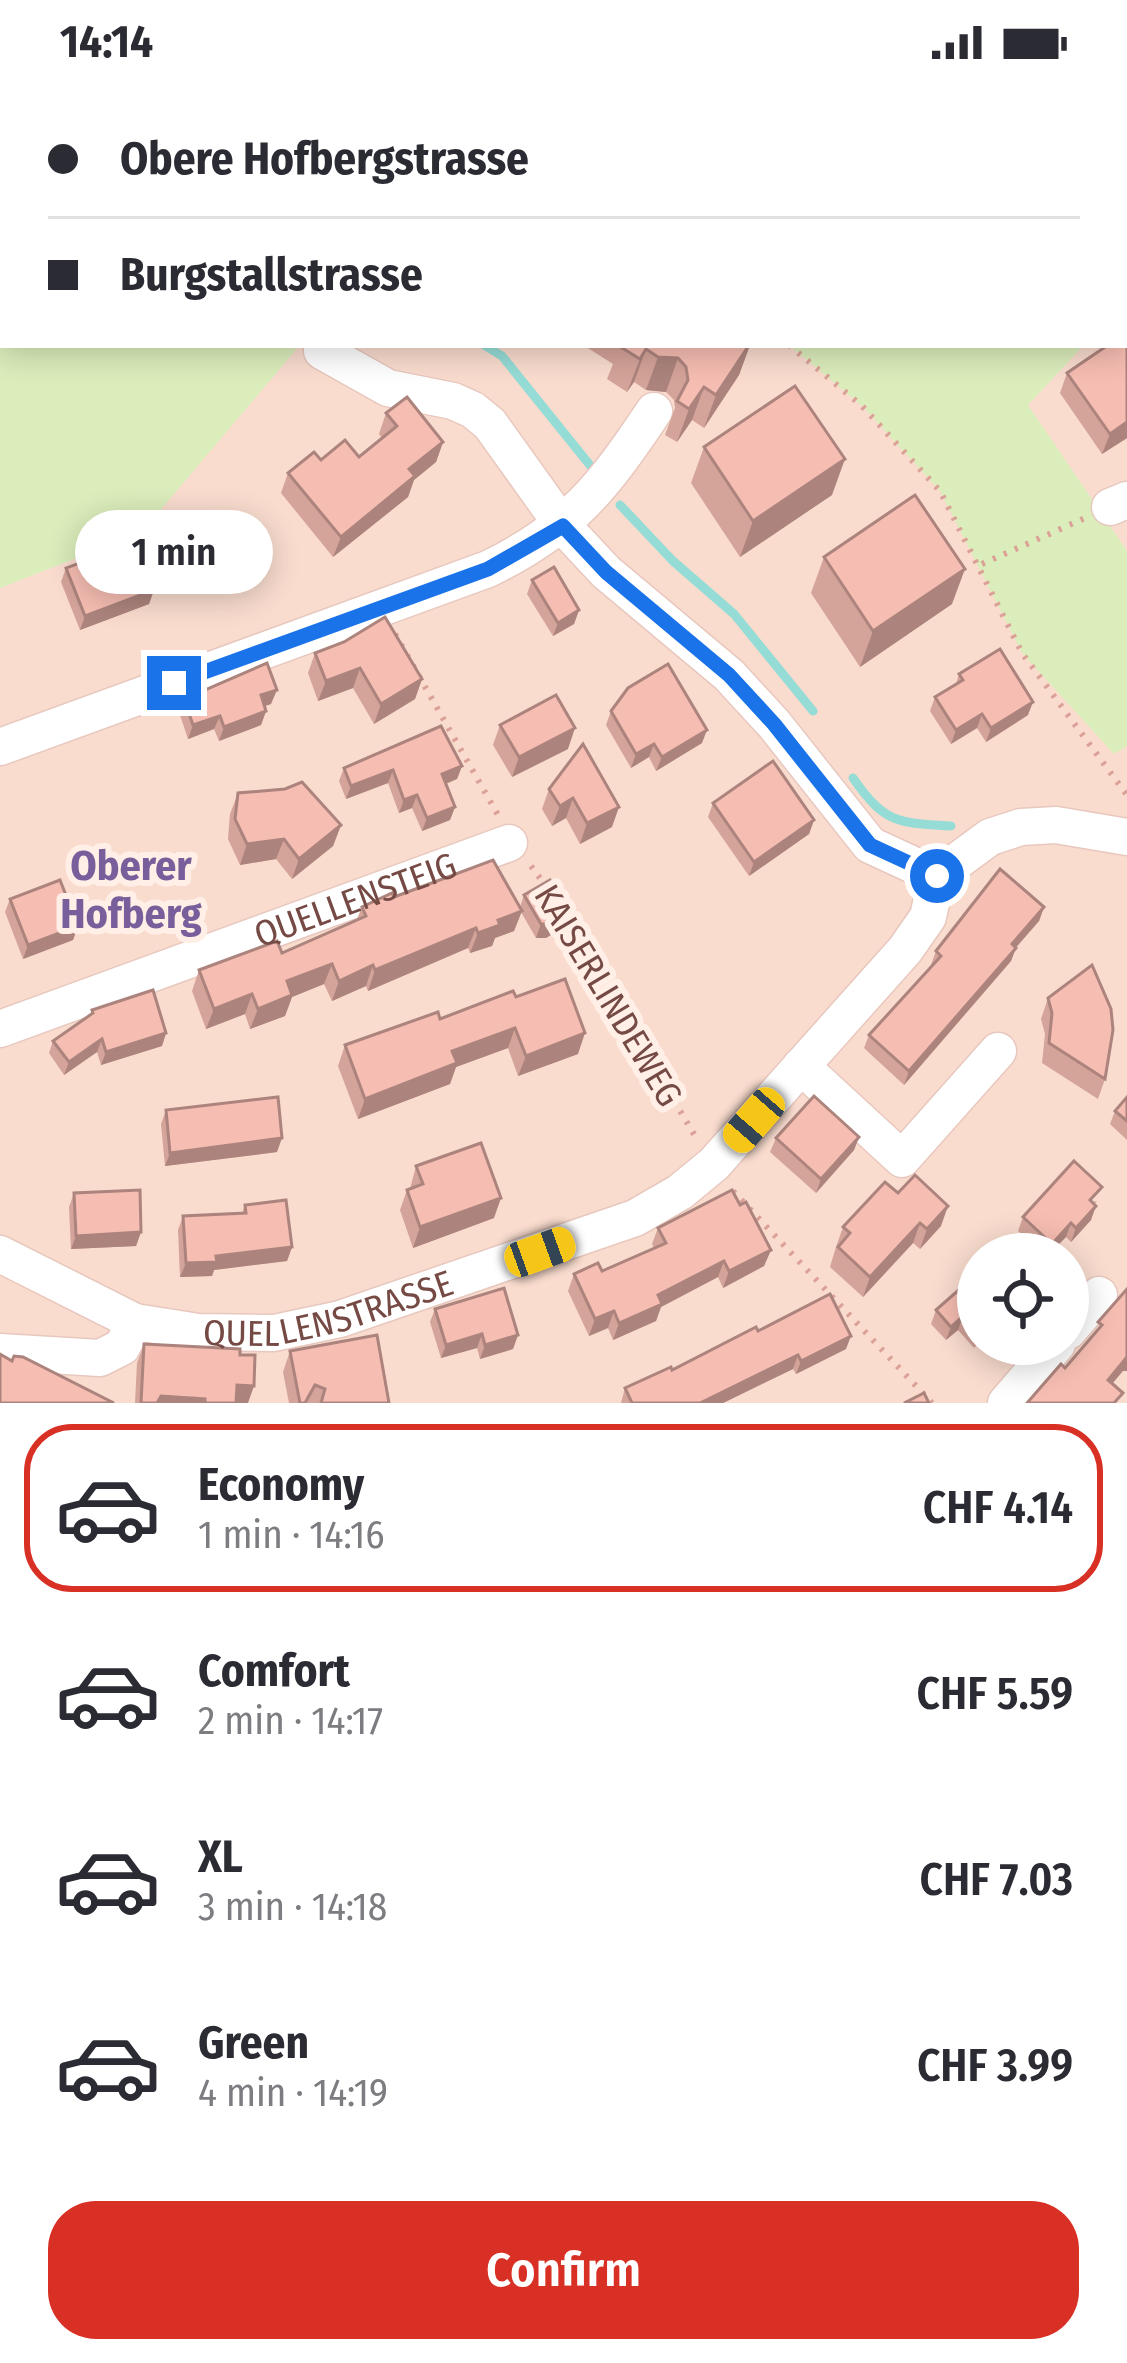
<!DOCTYPE html>
<html lang="en">
<head>
<meta charset="utf-8">
<style>
  body { margin:0; font-family:"Fira Sans Condensed",sans-serif; background:#f2f2f3; color:#2b2b33; height:100vh; display:flex; flex-direction:column; font-size:45px; white-space:nowrap }
  * { box-sizing:border-box; margin:0 }
  p { font-size:39px; color:#7c7c81 }
  .icon { flex:none; width:66px; height:66px; fill:none; stroke:currentColor; stroke-width:2; stroke-linecap:round; stroke-linejoin:round }
  .map { position:relative; height:1319px; overflow:hidden }
  .drawer { display:flex; flex-direction:column; background:#fff; flex:1 }
  .drawer>* { flex:none }
  .hud { position:absolute; left:0px; top:0px; width:1128px; height:264px; box-shadow:0 6px 30px #0003; display:grid; align-content:center; height:264px; padding:0 48px; background:#fff }
  .fabs { position:absolute; left:957px; top:1149px; display:grid; gap:24px }
  .fabs a { display:grid; place-items:center; width:132px; height:132px; border-radius:50%; background:#fff; box-shadow:0 6px 30px #0003; font-size:60px }
  .end { position:absolute; width:54px; height:54px; margin:-27px; border:15px solid #1a73e8; background:#fff; box-shadow:0 0 0 6px #fff }
  .from { border-radius:50% }
  .bubble { position:absolute; height:84px; border-radius:42px; background:#fff; box-shadow:0 6px 30px #0003; font-size:39px; font-weight:600; line-height:84px; text-align:center }
  .car { position:absolute; width:36px; height:72px; margin:-36px -18px; border-radius:15px; box-shadow:0 0 9px 3px #0007; background:linear-gradient(#f5c518 24%,#345 0 40%,#f5c518 0 76%,#345 0 86%,#f5c518 0) }
  .hud b { display:flex; align-items:center; gap:42px; height:114px; font-size:45px }
  .hud b+b { border-top:3px solid #e1e1e2 }
  .hud i { width:30px; height:30px; background:#2b2b33 }
  ul { padding:21px 0 0; list-style:none }
  li { display:flex; align-items:center; gap:36px; height:168px; margin:0 24px 18px; padding:0 24px; border:6px solid transparent; border-radius:48px }
  li div { flex:1 }
  li b { display:block; font-size:45px }
  li em { font-style:normal; font-weight:600 }
  li.active { border-color:#d93025 }
  li>.icon { width:108px; height:108px; stroke-width:1.5 }
  .primary-button { display:flex; gap:24px; margin-top:auto; padding:24px 48px }
  .primary-button a { flex:1; height:138px; border-radius:48px; background:#d93025; color:#fff; font-size:48px; font-weight:600; line-height:138px; text-align:center }
  .status { display:flex; justify-content:space-between; align-items:center; height:84px; padding:0 60px; background:#fff; direction:ltr }
  .status svg { height:33px; fill:currentColor }
  .map>svg:first-child { display:block }
  .residential { fill:#f9dcce; fill-rule:evenodd }
  .green { fill:#dbedbb }
  .lines { fill:none; stroke-linecap:round; stroke-linejoin:round }
  .stream { stroke:#96dcd6; stroke-width:9 }
  .minor-casing { stroke:#e8c8be; stroke-width:39 }
  .path { stroke:#dba196; stroke-width:6; stroke-dasharray:3 9; stroke-linecap:butt }
  .minor { stroke:#fff; stroke-width:36 }
  .wall { fill:#d4a399 }
  .shaded-wall { fill:#ac847d }
  .building { fill:#f6bdb2; stroke:#ac847d; stroke-width:3 }
  .route { stroke:#1a73e8; stroke-width:15 }
  .labels { text-anchor:middle; stroke-width:12; stroke-linejoin:round; paint-order:stroke }
  .street-label { font-size:36px; fill:#764a44; stroke:#ffefe6 }
  .quarter-label { font-size:42px; font-weight:bold; fill:#785e9a; stroke:#ffefe6 }
</style>
</head>
<body>
<div class="status"><b>14:14</b><svg viewBox="0 0 49 12"><path d="M0 12V9h3v3zM5 12V6h3v6zM10 12V3h3v9zM15 12V0h3v12zM26 1h20v11H26zM47 4h2v5h-2z"/></svg></div>
<div class="map">
<svg width="1127" height="1319" viewBox="0 0 1127 1319">
  <rect width="100%" height="100%" fill="#feeadd"/>
  <!-- residential -->
  <g class="residential">
    <polygon points="1127,215 1127,467 1028,321 1084,261 1125,261"/>
    <path d="M 293,261 L 801,261 L 906,346 L 1114,670 L 1127,662 L 1127,1319 L 0,1319 L 0,504 L 141,449 ZM 978,1170 L 1068,1170 L 1068,1260 L 978,1260 Z"/>
  </g>
  <!-- green -->
  <g class="green">
    <polygon points="0,0 135,3 3,3 3,261 300,261 141,449 0,504"/>
    <polygon points="504,0 1127,0 1127,215 1125,3"/>
    <polygon points="789,261 1084,261 1028,321 1127,467 1127,662 1114,670 1022,569 940,407 862,322"/>
  </g>
  <g class="lines">
    <!-- stream -->
    <g class="stream">
      <polyline points="484,261 502,272 593,385"/>
      <polyline points="620,421 673,477 734,530 813,627"/>
      <path d="M 853,694 C 885,740 898,739 951,742"/>
    </g>
    <defs>
      <g id="minor">
        <polyline points="323,261 322,267 388,304 453,317 473,326 490,340 563,442 606,488 729,591 774,640 870,761 937,792"/>
        <polyline points="1110,423 1127,416"/>
        <path d="M 0,663 L 488,485 C 571,445 604,402 654,327"/>
        <path id="s1" d="M 0,945 L 509,759"/>
        <polyline points="801,982 902,1075 998,967"/>
        <path id="s2" d="M 0,1170 L 135,1238 L 198,1248 L 274,1249 L 340,1235 L 635,1134 L 680,1108 L 714,1080 L 905,866 L 928,833 L 937,792 L 990,753 L 1021,743 L 1056,741 L 1127,753"/>
        <polyline points="1068,1247 1099,1211"/>
        <polyline points="0,1268 100,1274 122,1263 135,1238"/>
        <polyline points="1006,1319 1057,1260"/>
      </g>
    </defs>
    <!-- minor casing -->
    <use href="#minor" class="minor-casing"/>
    <!-- path -->
    <g class="path">
      <polyline points="132,0 133,3"/>
      <polyline points="504,0 507,3"/>
      <polyline points="0,70 3,73"/>
      <polyline points="789,261 862,322 940,407 1022,569 1127,711"/>
      <polyline points="982,480 1085,434"/>
      <polyline points="395,550 498,731"/>
      <polyline points="531,782 548,805"/>
      <polyline points="564,831 695,1052"/>
      <polyline points="733,1107 932,1319"/>
    </g>
    <!-- minor -->
    <use href="#minor" class="minor"/>
  </g>
  <!-- wall -->
  <g class="wall">
    <polygon points="583,261 750,261 739,291 704,344 692,336 677,358 665,351 675,324 674,316 666,308 646,306 634,298 627,308 607,295 613,280"/>
    <polygon points="1067,289 1127,354 1102,370 1060,309"/>
    <polygon points="386,329 443,358 436,378 414,396 408,413 333,473 281,409 288,389 321,376 359,373 382,354 379,350"/>
    <polygon points="704,363 832,411 740,473 691,399"/>
    <polygon points="824,473 952,520 860,583 811,509"/>
    <polygon points="66,484 154,506 149,520 80,546 61,498"/>
    <polygon points="532,496 579,526 574,540 553,552 527,510"/>
    <polygon points="315,569 422,595 415,615 374,640 353,604 318,617 308,589"/>
    <polygon points="959,590 1028,631 986,658 977,644 951,660 930,627 935,613 956,600"/>
    <polygon points="184,615 271,620 265,622 266,627 261,641 219,657 214,645 188,655 179,628"/>
    <polygon points="611,627 702,659 656,687 649,673 631,684 606,641"/>
    <polygon points="500,641 568,665 512,693 493,661"/>
    <polygon points="583,660 612,743 580,760 566,734 552,742 542,725 549,705"/>
    <polygon points="462,682 457,695 446,700 455,723 450,736 422,747 412,724 399,729 388,699 346,715 339,697 344,684"/>
    <polygon points="238,709 341,741 333,762 292,795 276,775 240,781 228,755 230,730"/>
    <polygon points="713,719 814,736 809,750 749,792 708,733"/>
    <polygon points="524,811 569,829 564,843 546,854 536,854 521,828 514,847 495,854 492,862 470,869 468,864 368,907 366,902 332,917 324,900 292,913 285,932 250,945 245,930 206,945 192,907 199,886 282,869 357,835 362,823 394,813 520,823"/>
    <polygon points="10,815 78,842 73,856 23,875 5,828"/>
    <polygon points="1044,823 1039,837 1016,863 1011,877 904,1001 864,964 869,951 932,882 931,881 936,867"/>
    <polygon points="516,913 578,970 518,992 508,964 456,983 450,1000 358,1035 338,982 345,961"/>
    <polygon points="1048,914 1105,995 1098,1015 1042,979 1045,950 1041,935"/>
    <polygon points="92,926 166,949 162,962 101,981 97,968 64,991 49,969 53,957 91,931"/>
    <polygon points="1127,1013 1127,1056 1110,1040 1115,1027"/>
    <polygon points="166,1026 277,1068 165,1082 161,1040"/>
    <polygon points="859,1053 854,1066 816,1109 770,1068 776,1054"/>
    <polygon points="416,1082 494,1134 413,1164 400,1126 407,1106 410,1105"/>
    <polygon points="74,1109 141,1148 136,1162 71,1165 69,1123"/>
    <polygon points="898,1109 941,1142 920,1165 913,1159 863,1213 830,1183 836,1163 843,1143"/>
    <polygon points="1097,1117 1094,1120 1091,1136 1071,1158 1066,1153 1050,1170 1043,1170 1018,1147 1023,1133"/>
    <polygon points="245,1121 292,1163 287,1177 214,1186 212,1192 180,1193 178,1146 183,1132 242,1129"/>
    <polygon points="740,1121 771,1166 764,1182 723,1204 718,1193 661,1223 656,1237 613,1256 608,1244 589,1252 568,1207 574,1190 602,1187 654,1164 652,1160 658,1144"/>
    <polygon points="978,1189 978,1260 974,1264 958,1246 946,1256 931,1240 936,1226"/>
    <polygon points="435,1225 518,1251 513,1265 480,1275 477,1264 441,1274 430,1238"/>
    <polygon points="758,1247 846,1265 796,1290 793,1285 723,1319 621,1319 625,1304 672,1286"/>
    <polygon points="144,1260 248,1319 135,1319 137,1279"/>
    <polygon points="290,1267 389,1319 289,1319 283,1288"/>
  </g>
  <!-- shaded-wall -->
  <g class="shaded-wall">
    <polygon points="750,261 739,291 704,344 716,311"/>
    <polygon points="646,265 634,298 627,308 640,275"/>
    <polygon points="658,273 678,274 666,308 646,306"/>
    <polygon points="704,303 692,336 677,358 689,325"/>
    <polygon points="1127,338 1127,354 1102,370 1110,350"/>
    <polygon points="443,358 436,378 414,396 408,413 333,473 341,453 409,385"/>
    <polygon points="845,375 832,411 740,473 753,437"/>
    <polygon points="965,485 952,520 860,583 873,547"/>
    <polygon points="154,506 149,520 80,546 85,532"/>
    <polygon points="579,526 574,540 553,552 558,539"/>
    <polygon points="360,584 353,604 318,617 326,597"/>
    <polygon points="422,595 415,615 374,640 381,620"/>
    <polygon points="277,606 271,620 256,625 261,611"/>
    <polygon points="1033,618 1028,631 986,658 991,644"/>
    <polygon points="266,627 261,641 219,657 224,643"/>
    <polygon points="982,630 977,644 951,660 956,646"/>
    <polygon points="220,632 214,645 188,655 193,641"/>
    <polygon points="575,644 568,665 512,693 519,673"/>
    <polygon points="707,646 702,659 656,687 662,673"/>
    <polygon points="654,660 649,673 631,684 636,670"/>
    <polygon points="462,682 457,695 437,703 442,690"/>
    <polygon points="393,686 388,699 346,715 351,702"/>
    <polygon points="417,711 412,724 399,729 404,716"/>
    <polygon points="573,714 566,734 552,742 560,722"/>
    <polygon points="455,723 450,736 422,747 427,734"/>
    <polygon points="619,723 612,743 580,760 587,739"/>
    <polygon points="814,736 809,750 749,792 754,778"/>
    <polygon points="341,741 333,762 292,795 299,775"/>
    <polygon points="284,755 276,775 240,781 247,760"/>
    <polygon points="1044,823 1039,837 1007,874 1012,860"/>
    <polygon points="522,827 514,847 495,854 492,862 470,869 478,849 498,836"/>
    <polygon points="569,829 564,843 546,854 536,854 541,840"/>
    <polygon points="78,842 73,856 23,875 28,861"/>
    <polygon points="476,844 468,864 368,907 375,886"/>
    <polygon points="1016,864 1011,877 904,1001 909,987"/>
    <polygon points="332,880 324,900 292,913 285,932 250,945 258,925 287,897"/>
    <polygon points="373,881 366,902 332,917 339,897"/>
    <polygon points="252,910 245,930 206,945 214,925"/>
    <polygon points="515,944 508,964 456,983 450,1000 358,1035 365,1015 452,967"/>
    <polygon points="166,949 162,962 101,981 106,968"/>
    <polygon points="585,949 578,970 518,992 526,972"/>
    <polygon points="102,955 97,968 64,991 69,978"/>
    <polygon points="859,1053 854,1066 816,1109 821,1095"/>
    <polygon points="282,1054 277,1068 165,1082 170,1069"/>
    <polygon points="501,1114 494,1134 413,1164 420,1143"/>
    <polygon points="948,1122 941,1142 920,1165 927,1145"/>
    <polygon points="1096,1122 1091,1136 1071,1158 1076,1144"/>
    <polygon points="920,1139 913,1159 863,1213 870,1193"/>
    <polygon points="1071,1139 1066,1153 1048,1170 1052,1160"/>
    <polygon points="141,1148 136,1162 71,1165 76,1152"/>
    <polygon points="292,1163 287,1177 214,1186 212,1192 180,1193 186,1179 216,1172"/>
    <polygon points="771,1166 764,1182 723,1204 729,1187"/>
    <polygon points="724,1177 718,1193 661,1223 656,1237 613,1256 619,1239 658,1211"/>
    <polygon points="614,1227 608,1244 589,1252 595,1235"/>
    <polygon points="963,1232 958,1246 946,1256 951,1243"/>
    <polygon points="482,1250 477,1264 441,1274 446,1261"/>
    <polygon points="518,1251 513,1265 480,1275 485,1261"/>
    <polygon points="851,1252 846,1265 796,1290 801,1277"/>
    <polygon points="798,1271 793,1285 723,1319 700,1319"/>
    <polygon points="1127,1273 1127,1287 1123,1287 1101,1313 1108,1296"/>
    <polygon points="237,1301 254,1302 248,1319 231,1319"/>
    <polygon points="161,1312 205,1315 204,1319 157,1319"/>
  </g>
  <!-- building -->
  <g class="building">
    <polygon points="1127,248 1127,338 1110,350 1067,289 1108,261 1125,261 1125,249"/>
    <polygon points="749,261 716,311 704,303 689,325 677,317 688,296 686,283 678,274 658,273 646,265 640,275 619,262"/>
    <polygon points="795,302 845,375 753,437 704,363"/>
    <polygon points="407,313 443,358 409,385 415,392 341,453 288,389 314,368 321,376 345,356 359,373 397,342 386,329"/>
    <polygon points="915,411 965,485 873,547 824,473"/>
    <polygon points="136,458 154,506 85,532 66,484"/>
    <polygon points="554,483 579,526 558,539 532,496"/>
    <polygon points="385,533 422,595 381,620 360,584 326,597 315,569 344,558"/>
    <polygon points="1000,565 1033,618 991,644 982,630 956,646 935,613 963,596 959,590"/>
    <polygon points="267,579 277,606 261,611 266,627 224,643 220,632 193,641 184,615"/>
    <polygon points="668,580 707,646 662,673 654,660 636,670 611,627 628,604"/>
    <polygon points="556,611 575,644 519,673 500,641"/>
    <polygon points="441,642 462,682 442,690 455,723 427,734 417,711 404,716 393,686 351,702 344,684"/>
    <polygon points="583,660 619,723 587,739 573,714 560,722 549,705"/>
    <polygon points="773,677 814,736 754,778 713,719"/>
    <polygon points="302,698 341,741 299,775 284,755 247,760 235,735 238,709 285,705"/>
    <polygon points="493,776 522,827 498,836 500,841 478,849 476,844 375,886 373,881 339,897 332,880 287,897 292,911 258,925 252,910 214,925 199,886 277,857 282,869 366,832 362,823 392,809 394,813"/>
    <polygon points="1000,785 1044,823 1012,860 1016,864 909,987 869,951 941,872 936,867"/>
    <polygon points="60,796 78,842 28,861 10,815"/>
    <polygon points="550,796 569,829 551,840 541,840 524,811"/>
    <polygon points="1092,881 1111,925 1113,946 1105,995 1049,959 1052,929 1048,914"/>
    <polygon points="565,895 585,949 526,972 515,944 452,967 457,979 365,1015 345,961 438,928 440,935 513,907 516,913"/>
    <polygon points="153,906 166,949 106,968 102,955 69,978 53,957 93,929 92,926"/>
    <polygon points="814,1012 859,1053 821,1095 776,1054"/>
    <polygon points="278,1013 282,1054 170,1069 166,1026"/>
    <polygon points="1127,1013 1127,1037 1115,1027"/>
    <polygon points="481,1059 501,1114 420,1143 407,1106 423,1100 416,1082"/>
    <polygon points="1074,1077 1102,1103 1090,1116 1096,1122 1076,1144 1071,1139 1052,1160 1023,1133"/>
    <polygon points="915,1091 948,1122 927,1145 920,1139 870,1193 838,1163 850,1149 843,1143 885,1098 898,1109"/>
    <polygon points="140,1106 141,1148 76,1152 74,1109"/>
    <polygon points="732,1106 740,1121 746,1118 771,1166 729,1187 724,1177 658,1211 662,1220 619,1239 614,1227 595,1235 574,1190 598,1179 602,1187 666,1159 658,1144"/>
    <polygon points="286,1116 292,1163 216,1172 217,1178 186,1179 183,1132 246,1129 245,1121"/>
    <polygon points="978,1189 978,1249 963,1232 951,1243 936,1226"/>
    <polygon points="504,1204 518,1251 485,1261 482,1250 446,1261 435,1225"/>
    <polygon points="1127,1205 1127,1273 1108,1296 1123,1309 1114,1319 1027,1319 1061,1280 1065,1284 1102,1241 1098,1238"/>
    <polygon points="830,1210 851,1252 801,1277 798,1271 700,1319 632,1319 625,1304 671,1283 672,1286 756,1243 758,1247"/>
    <polygon points="377,1251 389,1319 321,1319 325,1305 315,1301 305,1319 300,1319 290,1267"/>
    <polygon points="144,1260 240,1265 240,1271 255,1271 254,1302 237,1301 236,1319 205,1319 205,1315 161,1312 157,1319 141,1319"/>
    <polygon points="0,1270 12,1277 14,1272 23,1273 114,1319 0,1319"/>
    <polygon points="924,1309 929,1319 904,1319"/>
  </g>
  <g class="lines">
    <!-- route -->
    <polyline class="route" points="174,599 488,485 563,442 606,488 729,591 774,640 870,761 937,792"/>
  </g>
  <g class="labels">
    <!-- street labels -->
    <g class="street-label">
      <text dy="13" stroke="none"><textPath href="#s1" startOffset="378">QUELLENSTEIG</textPath></text>
      <text transform="translate(609 911) rotate(59)" y="13">KAISERLINDEWEG</text>
      <text dy="13" stroke="none"><textPath href="#s2" startOffset="348">QUELLENSTRASSE</textPath></text>
    </g>
    <!-- quarter labels -->
    <g class="quarter-label">
      <text x="131" y="796">Oberer<tspan x="131" dy="48">Hofberg</tspan></text>
    </g>
  </g>
</svg>
<div class="fabs">
<a><svg class="icon" aria-label="locate" viewBox="0 0 24 24"><circle cx="12" cy="12" r="6"/><path d="M12 2v4M12 18v4M2 12h4M18 12h4"/></svg></a>
</div>
<i class="end from" style="left:937px;top:792px"></i>
<i class="end" style="left:174px;top:599px"></i>
<div class="bubble" style="left:75px;top:426px;width:198px">1 min</div>
<i class="car" style="left:754px;top:1036px;rotate:221deg"></i>
<i class="car" style="left:540px;top:1168px;rotate:70deg"></i>
<div class="hud">
<b><i class="from"></i>Obere Hofbergstrasse</b>
<b><i></i>Burgstallstrasse</b>
</div>
</div>
<section class="drawer">
<ul>
<li class="active"><svg class="icon" aria-label="car" viewBox="0 0 24 24"><path d="M5 17H2v-5l4-1 3-4h7l3 4 3 1v5h-3M9 17h6M6 11h13"/><circle cx="7" cy="17" r="2"/><circle cx="17" cy="17" r="2"/></svg><div><b>Economy</b><p>1 min · 14:16</p></div><em>CHF 4.14</em></li>
<li><svg class="icon" aria-label="car" viewBox="0 0 24 24"><path d="M5 17H2v-5l4-1 3-4h7l3 4 3 1v5h-3M9 17h6M6 11h13"/><circle cx="7" cy="17" r="2"/><circle cx="17" cy="17" r="2"/></svg><div><b>Comfort</b><p>2 min · 14:17</p></div><em>CHF 5.59</em></li>
<li><svg class="icon" aria-label="car" viewBox="0 0 24 24"><path d="M5 17H2v-5l4-1 3-4h7l3 4 3 1v5h-3M9 17h6M6 11h13"/><circle cx="7" cy="17" r="2"/><circle cx="17" cy="17" r="2"/></svg><div><b>XL</b><p>3 min · 14:18</p></div><em>CHF 7.03</em></li>
<li><svg class="icon" aria-label="car" viewBox="0 0 24 24"><path d="M5 17H2v-5l4-1 3-4h7l3 4 3 1v5h-3M9 17h6M6 11h13"/><circle cx="7" cy="17" r="2"/><circle cx="17" cy="17" r="2"/></svg><div><b>Green</b><p>4 min · 14:19</p></div><em>CHF 3.99</em></li>
</ul>
<div class="primary-button"><a>Confirm</a></div>
</section>
</body>
</html>
